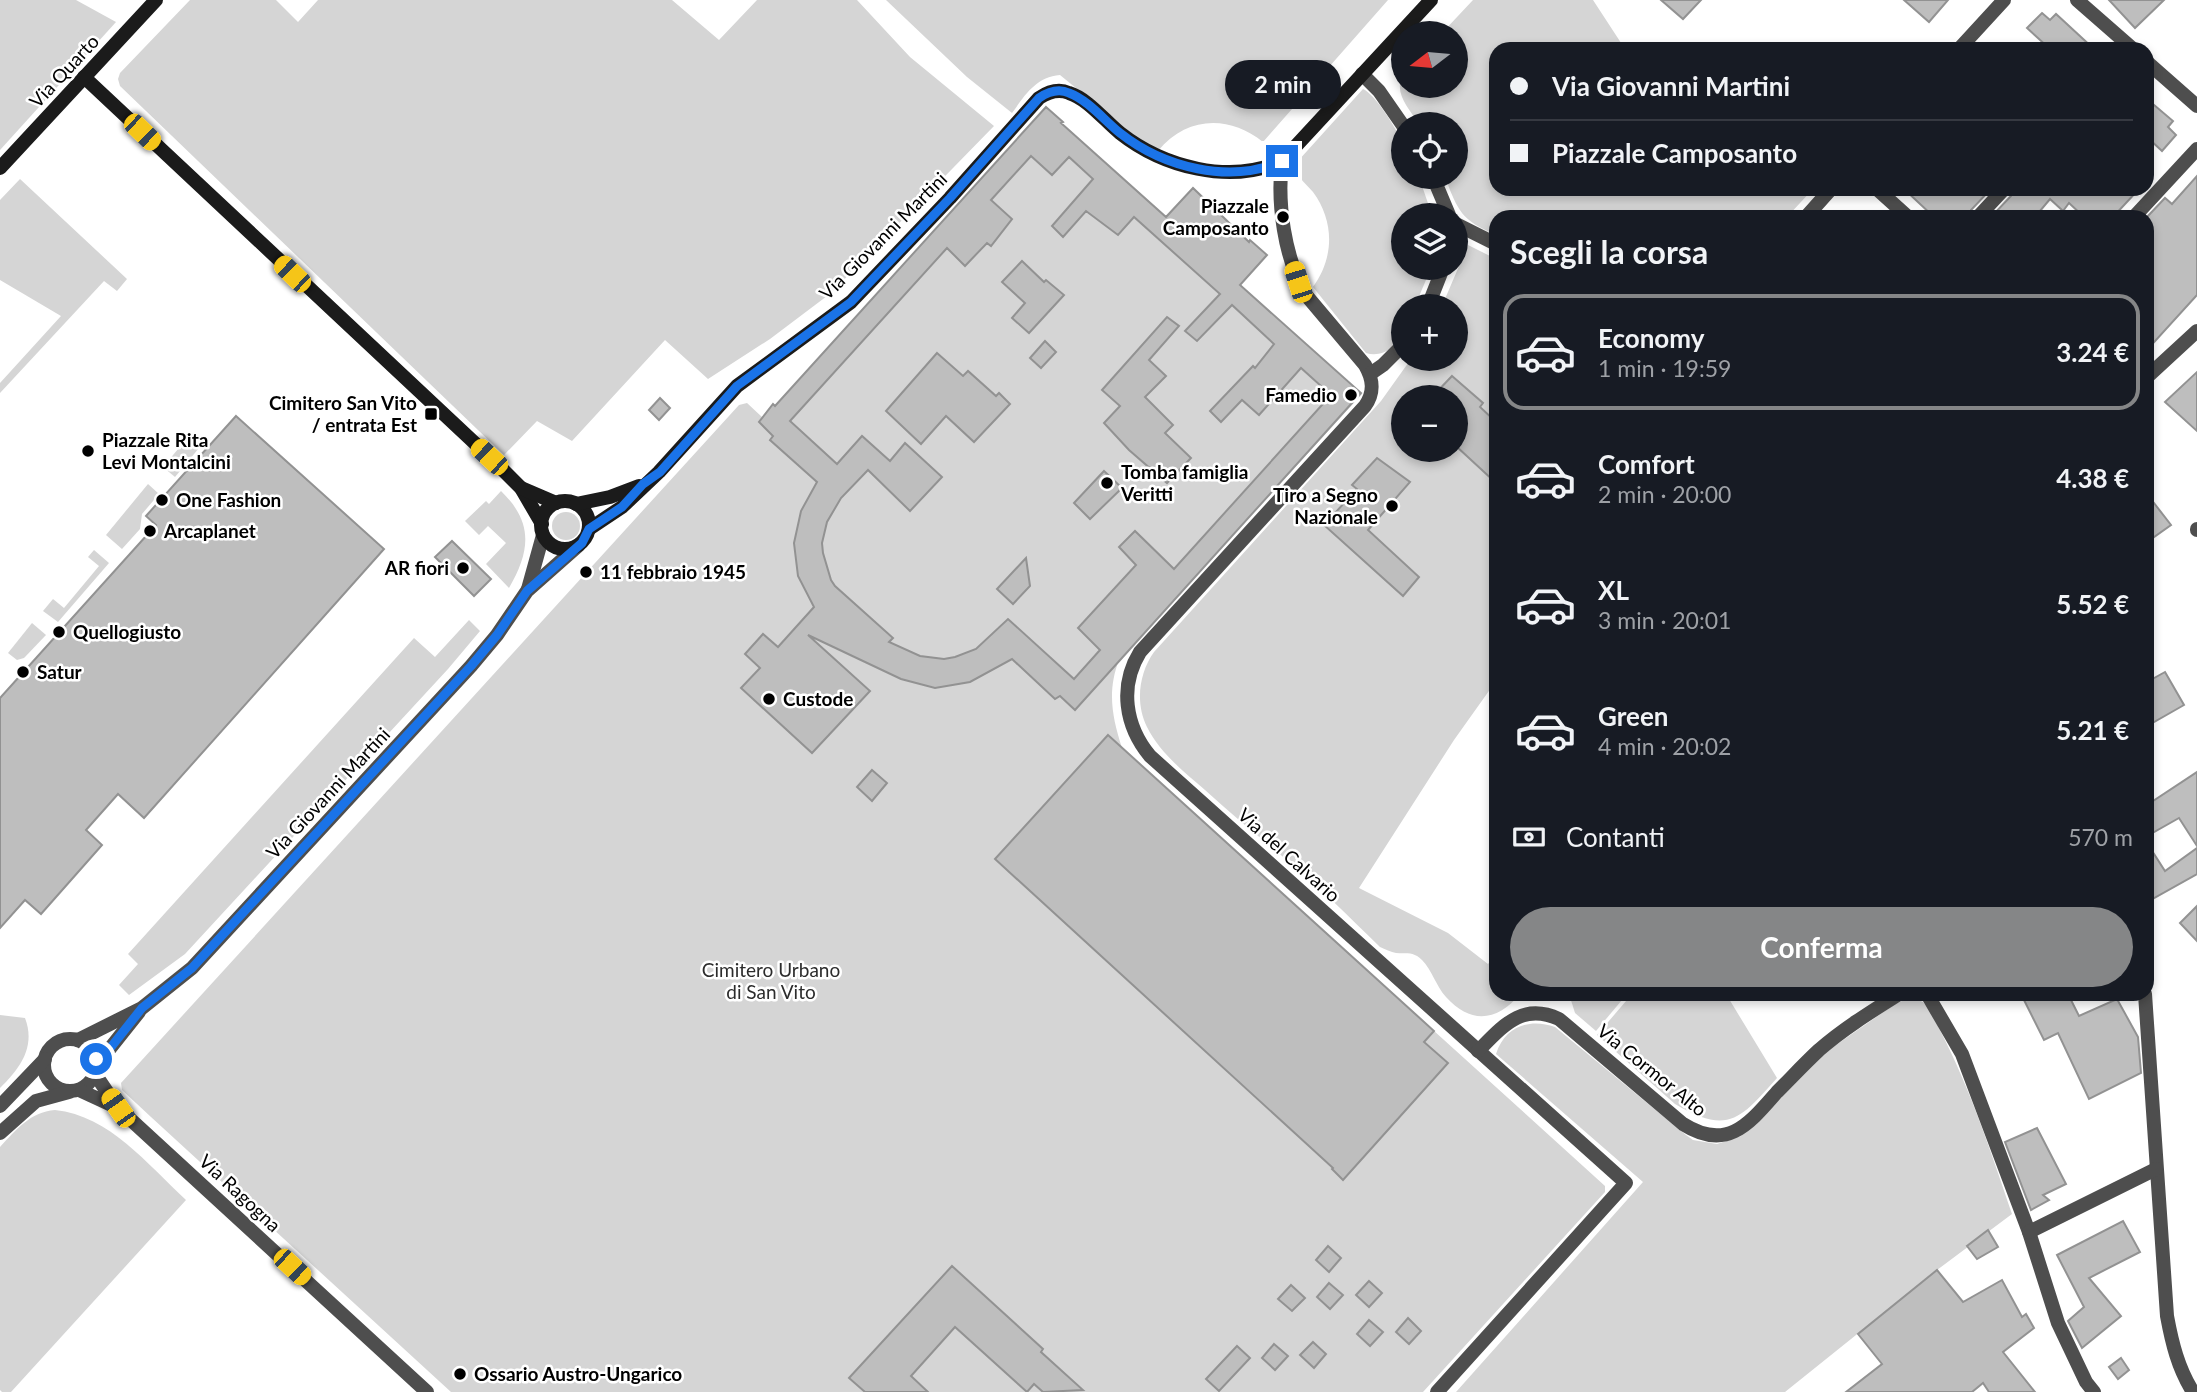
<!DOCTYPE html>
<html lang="it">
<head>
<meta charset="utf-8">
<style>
  body { margin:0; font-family:Lato,sans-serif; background:#242831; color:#f1f3f6; height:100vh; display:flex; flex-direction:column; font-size:26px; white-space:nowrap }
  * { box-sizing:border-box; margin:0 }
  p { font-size:23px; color:#9ea1a6 }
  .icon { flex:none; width:38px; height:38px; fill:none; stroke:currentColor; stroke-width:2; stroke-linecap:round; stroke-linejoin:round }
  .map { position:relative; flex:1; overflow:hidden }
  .panel { position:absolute; left:1489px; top:210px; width:665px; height:791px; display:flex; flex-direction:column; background:#171b24; border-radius:21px; box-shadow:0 4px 10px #0003 }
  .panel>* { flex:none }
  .banner { position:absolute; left:1489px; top:42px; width:665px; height:154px; border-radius:21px; box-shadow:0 4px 10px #0003; display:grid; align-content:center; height:154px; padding:0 21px; background:#171b24 }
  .needle { width:46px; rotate:254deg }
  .buttons { position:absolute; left:1391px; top:21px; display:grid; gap:14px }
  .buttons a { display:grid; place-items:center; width:77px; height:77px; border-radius:50%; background:#171b24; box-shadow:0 4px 10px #0003; font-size:35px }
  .end { position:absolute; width:32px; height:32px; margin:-16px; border:9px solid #1a73e8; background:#fff; box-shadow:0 0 0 4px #fff }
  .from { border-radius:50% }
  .bubble { position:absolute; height:49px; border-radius:24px; background:#171b24; box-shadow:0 4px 10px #0003; font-size:23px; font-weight:700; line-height:49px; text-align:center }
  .car { position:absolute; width:21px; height:42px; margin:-21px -10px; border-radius:9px; box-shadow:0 0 5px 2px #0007; background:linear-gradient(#f5c518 24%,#345 0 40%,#f5c518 0 76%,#345 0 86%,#f5c518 0) }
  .banner b { display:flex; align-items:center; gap:24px; height:66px; font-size:26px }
  .banner b+b { border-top:2px solid #363941 }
  .banner i { width:18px; height:18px; background:#f1f3f6 }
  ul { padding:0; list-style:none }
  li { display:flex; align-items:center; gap:21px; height:116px; margin:0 14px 10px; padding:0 7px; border:4px solid transparent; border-radius:21px }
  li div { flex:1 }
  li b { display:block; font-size:26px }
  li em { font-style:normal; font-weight:700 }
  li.active { border-color:#858687 }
  li>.icon { width:63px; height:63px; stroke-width:1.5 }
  h2 { padding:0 21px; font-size:32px; line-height:84px }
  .pay { display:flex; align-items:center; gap:18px; height:77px; padding:0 21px; font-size:26px }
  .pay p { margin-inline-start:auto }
  .button { display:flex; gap:14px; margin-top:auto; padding:14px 21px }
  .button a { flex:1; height:80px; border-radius:42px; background:#858687; color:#fff; font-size:28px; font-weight:700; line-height:80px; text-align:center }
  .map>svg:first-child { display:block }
  .green { fill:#d5d5d5; fill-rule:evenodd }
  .building { fill:#bebebe; stroke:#929292; stroke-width:2; fill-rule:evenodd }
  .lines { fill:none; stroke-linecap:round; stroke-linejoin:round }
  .street { stroke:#4e4e4e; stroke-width:14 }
  .secondary { stroke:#1b1b1b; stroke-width:14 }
  .route { stroke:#1a73e8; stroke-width:9 }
  .poi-dot { fill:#000; stroke:#fff; stroke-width:2.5 }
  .labels { text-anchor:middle; stroke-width:5; stroke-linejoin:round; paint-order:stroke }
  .street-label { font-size:19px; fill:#000; stroke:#fff }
  .poi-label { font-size:19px; font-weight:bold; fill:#000; stroke:#fff; text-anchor:start }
  .park-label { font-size:19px; fill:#2c2c2c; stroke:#fff }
</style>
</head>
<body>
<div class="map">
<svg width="2197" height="1392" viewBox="0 0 2197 1392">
  <rect width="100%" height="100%" fill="#fff"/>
  <!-- green -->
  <g class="green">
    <polygon points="0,0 76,0 116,22 0,150"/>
    <polygon points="190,0 276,0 298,22 318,0 672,0 719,40 757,0 857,0 910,57 994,126 831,293 770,339 708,379 665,340 572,441 537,421 504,455 120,86 118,79 120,73"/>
    <path d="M 886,0 L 1388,0 L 1263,142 C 1229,115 1187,116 1158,151 L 1142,142 L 1060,75 C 1036,77 1025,95 1012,113 L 967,77 Z"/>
    <path d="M 1473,0 L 1593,0 L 1625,49 L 1496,49 L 1496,189 L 1813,189 L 1787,217 L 1496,217 L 1496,235 C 1461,220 1458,211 1445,177 L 1456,177 L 1456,124 L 1419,124 C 1409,108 1393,93 1403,75 L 1404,86 L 1456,86 L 1456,33 L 1442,33 Z"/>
    <path d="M 1363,89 C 1375,94 1397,129 1402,143 C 1406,152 1403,167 1404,177 L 1419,177 L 1432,215 L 1404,215 L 1404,268 L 1431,268 L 1415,306 L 1404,306 C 1403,313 1405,324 1403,331 C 1398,347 1382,358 1366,353 L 1313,287 C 1334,258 1335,222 1313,192 C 1307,185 1300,179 1295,171 L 1298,161 Z"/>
    <path d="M 1046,107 L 1063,122 L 1062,124 L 1166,217 L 1193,188 L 1210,203 L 1209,206 L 1248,242 L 1250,240 L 1267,255 L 1240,285 L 1362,394 L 1119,660 C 1107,691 1112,717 1122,748 L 1605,1186 L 1605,1192 L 1423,1392 L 451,1392 L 151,1117 L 122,1090 L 121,1083 L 739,405 L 747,403 L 762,417 L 773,404 L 775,406 Z"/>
    <polygon points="20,179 127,279 117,291 104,281 0,393 0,383 61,316 0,280 0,200"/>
    <path d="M 1468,245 L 1496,259 L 1496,681 L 1454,740 L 1359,888 L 1448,933 L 1488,964 L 1496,954 L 1496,994 L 1520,994 C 1498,1021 1471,1025 1446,997 C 1436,986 1432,970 1422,960 C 1413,951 1406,954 1396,953 C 1391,952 1385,949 1380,947 C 1348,916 1317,884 1282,856 C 1256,834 1230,813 1205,790 C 1183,771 1160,753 1147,727 C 1135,703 1139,673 1154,652 L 1381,401 L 1411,359 L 1456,359 L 1456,306 L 1442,306 ZM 1404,397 L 1456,397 L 1456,450 L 1404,450 Z"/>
    <polygon points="189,436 197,443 199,448 175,477 163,467"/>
    <polygon points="148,484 159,494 142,514 140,529 122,549 106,535"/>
    <path d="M 501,491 C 533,522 531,550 509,588 L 486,564 L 506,543 L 488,526 L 479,535 L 465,521 L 486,501 L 489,504 Z"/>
    <circle cx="566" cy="526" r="14"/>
    <polygon points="94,550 109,563 58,622 43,611 53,599 64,608 99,566 88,557"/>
    <polygon points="469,620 480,631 448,669 185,954 129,995 119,985 138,964 128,954 414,638 435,657"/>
    <polygon points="32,623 46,635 24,658 17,660 8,653"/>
    <polygon points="1569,994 1627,994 1596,1031 1575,1013"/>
    <path d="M 1632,994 L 1726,994 L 1777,1078 C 1741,1118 1729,1136 1675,1104 L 1597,1035 Z"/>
    <path d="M 1911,997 L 1923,1002 L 1928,1008 C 1965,1073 1988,1143 2012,1214 L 1937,1270 L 1785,1392 L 1456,1392 L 1643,1182 L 1496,1054 C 1505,1026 1530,1018 1555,1027 L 1686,1135 L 1693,1140 L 1717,1144 L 1741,1136 L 1823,1054 L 1895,1004 Z"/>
    <path d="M 0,1015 L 25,1018 C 36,1047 20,1068 0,1088 Z"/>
    <path d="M 55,1110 C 110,1116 147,1164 186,1200 L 11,1392 L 2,1392 L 0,1390 L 0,1147 C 16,1130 30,1112 55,1110 Z"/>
  </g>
  <!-- building -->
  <g class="building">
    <polygon points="1661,0 1701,0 1683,19"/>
    <polygon points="1904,0 1948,0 1929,22"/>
    <polygon points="2109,0 2164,0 2135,28"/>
    <polygon points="2042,13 2050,20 2056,14 2094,49 2050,49 2027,28"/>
    <polygon points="2147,99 2173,121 2168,127 2176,135 2162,151 2147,137"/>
    <path d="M 1046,107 L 1063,122 L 1061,123 L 1166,217 L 1193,188 L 1249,242 L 1250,240 L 1267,255 L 1240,285 L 1361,393 L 1075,710 L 1060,696 L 1055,699 L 1012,659 L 970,682 L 935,688 L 901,679 L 808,635 L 870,691 L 812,753 L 741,688 L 760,668 L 745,654 L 763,634 L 778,647 L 814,607 L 798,576 L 794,543 L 801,511 L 817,482 L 770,440 L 773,436 L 759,422 L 773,404 L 775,406 ZM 1031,156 L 1052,175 L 1069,157 L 1093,179 L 1052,226 L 1063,237 L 1086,211 L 1118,235 L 1134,217 L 1220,294 L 1185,331 L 1197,341 L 1232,305 L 1274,344 L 1255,368 L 1253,366 L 1210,411 L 1221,422 L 1242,400 L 1259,415 L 1301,368 L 1331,395 L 1174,569 L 1135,531 L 1119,547 L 1136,565 L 1078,628 L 1100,650 L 1074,679 L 1008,619 L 976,649 L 955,657 L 944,659 L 920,656 L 889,642 L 893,638 L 835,586 L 831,580 L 823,553 L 822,543 L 827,522 L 841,498 L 868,470 L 910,511 L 942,477 L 905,443 L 890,461 L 862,436 L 837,464 L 790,421 L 947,248 L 965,266 L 987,243 L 991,246 L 1012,219 L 991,200 Z"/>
    <polygon points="2197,176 2197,295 2147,350 2147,217 2165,198 2172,204"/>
    <polygon points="1904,189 1991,189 1971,210 1969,217 1934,217"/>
    <polygon points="2013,189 2139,189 2113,217 2084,217 2069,203 2063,211 2050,199 2035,217 1991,217 2011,196"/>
    <polygon points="1022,261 1044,282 1046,280 1064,295 1029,333 1012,318 1025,303 1002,282"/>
    <polygon points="1167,317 1179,326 1149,360 1166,376 1145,397 1173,425 1165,433 1191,458 1167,483 1129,450 1104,423 1120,406 1102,390"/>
    <polygon points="1045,341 1056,352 1041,368 1030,358"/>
    <polygon points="937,353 963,376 968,371 996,396 999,393 1010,404 974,442 946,416 921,444 886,411"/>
    <polygon points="2197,372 2197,431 2165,402"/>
    <polygon points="1452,376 1483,403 1480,407 1496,422 1496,483 1456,446 1456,397 1432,397"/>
    <polygon points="660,398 670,408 659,420 649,410"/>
    <polygon points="236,416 384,549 144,818 118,794 86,830 102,845 41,914 25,900 0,928 0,698 156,525 146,516"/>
    <polygon points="1377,458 1410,482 1368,530 1419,577 1403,596 1324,525 1357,489 1352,485"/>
    <polygon points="1104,471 1122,488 1090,519 1074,503"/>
    <polygon points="2147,494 2171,525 2147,542"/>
    <polygon points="452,541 491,579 474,596 435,557"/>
    <polygon points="1026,558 1030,586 1013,604 997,589"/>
    <polygon points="2165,672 2184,705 2147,726 2147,682"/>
    <polygon points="1108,735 1434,1031 1424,1042 1448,1063 1343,1180 1332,1169 1333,1168 995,859"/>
    <polygon points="872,770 887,783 872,801 857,787"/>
    <polygon points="2197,772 2197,846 2179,818 2147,836 2147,805"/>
    <polygon points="2147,843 2165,871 2197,848 2197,874 2147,902"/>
    <polygon points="2197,906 2197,941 2180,923"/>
    <polygon points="2021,994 2068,994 2079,1016 2117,999 2138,1037 2141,1073 2089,1099 2058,1033 2044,1040"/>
    <polygon points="2037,1128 2066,1184 2043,1195 2049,1200 2031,1210 2005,1142"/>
    <polygon points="2123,1221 2140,1252 2089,1278 2121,1316 2082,1348 2068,1321 2084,1307 2057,1255"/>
    <polygon points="1988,1230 1998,1247 1977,1259 1967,1246"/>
    <polygon points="1328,1246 1341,1258 1329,1272 1316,1260"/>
    <polygon points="952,1266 1043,1349 1041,1352 1083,1390 1043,1392 1034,1384 1027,1392 955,1327 911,1376 928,1392 865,1392 849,1378"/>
    <polygon points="1937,1270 1963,1302 2002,1280 2022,1317 2026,1314 2034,1328 2003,1352 2035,1392 1989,1392 1983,1383 1972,1392 1846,1392 1882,1364 1858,1334"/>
    <polygon points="1369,1281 1382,1293 1369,1307 1356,1295"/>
    <polygon points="1329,1283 1343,1295 1330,1309 1317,1297"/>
    <polygon points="1291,1285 1305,1298 1292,1311 1278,1299"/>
    <polygon points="1408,1318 1421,1331 1409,1344 1396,1332"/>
    <polygon points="1369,1320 1383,1332 1370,1346 1357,1334"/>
    <polygon points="1313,1342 1326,1354 1314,1368 1300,1355"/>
    <polygon points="1274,1344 1288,1356 1275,1370 1262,1358"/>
    <polygon points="1237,1346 1250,1358 1219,1391 1206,1379"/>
    <polygon points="2121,1358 2129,1370 2118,1379 2109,1367"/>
  </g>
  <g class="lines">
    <!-- street -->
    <g class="street">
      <polyline points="2077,0 2133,49"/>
      <polyline points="1959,49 2004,0"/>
      <polyline points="2147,62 2197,106"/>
      <polyline points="1362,74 1379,91 1404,127"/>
      <path d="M 1282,161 C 1277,203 1284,257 1306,295 L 1365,365 C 1373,379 1375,392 1365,406 L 1140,652 C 1119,686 1125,726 1150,756 L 1626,1183 L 1437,1392"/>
      <polyline points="1433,177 1449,215"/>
      <polyline points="1877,189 1908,217"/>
      <polyline points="1806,217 1831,189"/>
      <polyline points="1978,217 2004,189"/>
      <polyline points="2134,217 2197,149"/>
      <polyline points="1456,224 1496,244"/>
      <polyline points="1428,306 1443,268"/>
      <polyline points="1370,374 1383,365 1404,344"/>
      <polyline points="2147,377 2197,331"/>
      <polyline points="2197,530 2197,529"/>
      <polyline points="528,589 543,535"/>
      <polyline points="1927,994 1962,1054 2029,1232 2058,1323 2086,1382 2094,1392"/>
      <path d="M 2145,994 L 2167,1316 C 2172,1343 2178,1368 2193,1392"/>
      <circle cx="70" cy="1065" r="26"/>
      <polyline points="78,1040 142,1008 192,968 471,666 497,635 527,591 579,545"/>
      <path d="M 1478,1051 C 1503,1026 1522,1002 1559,1019 L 1683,1124 C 1727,1152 1749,1124 1777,1092 C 1791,1078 1805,1063 1819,1050 C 1843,1029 1872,1011 1899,994"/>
      <polyline points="96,1066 139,1012"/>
      <polyline points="79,1090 118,1108 95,1074"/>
      <polyline points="0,1106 45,1059"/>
      <polyline points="118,1108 427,1392"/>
      <polyline points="0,1133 36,1101 69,1092"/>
      <polyline points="2029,1232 2156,1169"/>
    </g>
    <!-- secondary -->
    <g class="secondary">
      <polyline points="84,77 496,463 521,488 542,524"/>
      <polyline points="0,168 156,0"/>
      <polyline points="521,488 556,503"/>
      <circle cx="565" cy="525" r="24"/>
      <polyline points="576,504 610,497 639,486"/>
      <path d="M 589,529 L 622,507 L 659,472 L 737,386 L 851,302 L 950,198 L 1039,98 C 1048,92 1058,88 1069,93 C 1088,99 1104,120 1120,133 C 1163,167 1230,185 1282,161 L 1431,0"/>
    </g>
  </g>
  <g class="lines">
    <!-- route -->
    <path class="route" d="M 96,1059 L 96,1066 L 142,1008 L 192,968 L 471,666 L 497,635 L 527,591 L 582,543 L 589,529 L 622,507 L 643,484 L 660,472 L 737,386 L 851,302 L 950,198 L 1039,98 C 1048,92 1058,88 1069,93 C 1088,100 1104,120 1120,133 C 1163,167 1230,185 1282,161"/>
  </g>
  <!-- markers -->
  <g class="poi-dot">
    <circle cx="1283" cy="217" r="7"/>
    <circle cx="1351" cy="395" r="7"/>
    <rect x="424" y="407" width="14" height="14" rx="3.5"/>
    <circle cx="88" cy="451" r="7"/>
    <circle cx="1107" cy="483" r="7"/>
    <circle cx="162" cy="500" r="7"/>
    <circle cx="1392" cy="506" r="7"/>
    <circle cx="150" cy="531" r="7"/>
    <circle cx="463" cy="568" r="7"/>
    <circle cx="586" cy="572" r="7"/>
    <circle cx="59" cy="632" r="7"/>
    <circle cx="23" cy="672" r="7"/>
    <circle cx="769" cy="699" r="7"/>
    <circle cx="460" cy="1374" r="7"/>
  </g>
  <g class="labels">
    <!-- street labels -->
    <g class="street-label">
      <text transform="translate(64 71) rotate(-47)" y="7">Via Quarto</text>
      <text transform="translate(883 236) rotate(-45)" y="7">Via Giovanni Martini</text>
      <text transform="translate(328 793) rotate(-47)" y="7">Via Giovanni Martini</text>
      <text transform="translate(1289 855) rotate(42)" y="7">Via del Calvario</text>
      <text transform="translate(1652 1070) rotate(39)" y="7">Via Cormor Alto</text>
      <text transform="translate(240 1193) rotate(43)" y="7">Via Ragogna</text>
    </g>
    <!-- poi labels -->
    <g class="poi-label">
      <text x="1269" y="213" text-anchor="end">Piazzale<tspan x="1269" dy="22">Camposanto</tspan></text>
      <text x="1337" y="402" text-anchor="end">Famedio</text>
      <text x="417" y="410" text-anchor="end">Cimitero San Vito<tspan x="417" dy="22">/ entrata Est</tspan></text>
      <text x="102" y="447">Piazzale Rita<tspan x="102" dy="22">Levi Montalcini</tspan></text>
      <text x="1121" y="479">Tomba famiglia<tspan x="1121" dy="22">Veritti</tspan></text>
      <text x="1378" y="502" text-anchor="end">Tiro a Segno<tspan x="1378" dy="22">Nazionale</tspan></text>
      <text x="176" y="507">One Fashion</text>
      <text x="164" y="538">Arcaplanet</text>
      <text x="449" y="575" text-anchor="end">AR fiori</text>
      <text x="600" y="579">11 febbraio 1945</text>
      <text x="73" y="639">Quellogiusto</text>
      <text x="37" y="679">Satur</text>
      <text x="783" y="706">Custode</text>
      <text x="474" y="1381">Ossario Austro-Ungarico</text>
    </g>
    <!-- park labels -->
    <g class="park-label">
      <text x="771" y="977">Cimitero Urbano<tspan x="771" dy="22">di San Vito</tspan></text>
    </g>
  </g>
</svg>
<div class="buttons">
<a><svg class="needle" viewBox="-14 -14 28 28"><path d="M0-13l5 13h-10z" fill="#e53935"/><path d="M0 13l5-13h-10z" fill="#9ea1a6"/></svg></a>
<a><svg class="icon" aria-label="locate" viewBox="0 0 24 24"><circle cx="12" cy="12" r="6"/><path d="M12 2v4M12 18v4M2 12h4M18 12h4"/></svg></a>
<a><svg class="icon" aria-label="layers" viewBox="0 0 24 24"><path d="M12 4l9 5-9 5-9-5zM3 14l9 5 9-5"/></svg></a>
<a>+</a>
<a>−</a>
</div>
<i class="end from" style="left:96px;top:1059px"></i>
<i class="end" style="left:1282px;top:161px"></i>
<div class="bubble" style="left:1225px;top:60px;width:116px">2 min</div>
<i class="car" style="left:142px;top:132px;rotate:134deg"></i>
<i class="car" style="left:292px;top:274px;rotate:314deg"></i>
<i class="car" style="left:1298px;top:282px;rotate:342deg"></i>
<i class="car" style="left:489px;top:457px;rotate:313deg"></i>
<i class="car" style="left:118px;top:1108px;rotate:325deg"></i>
<i class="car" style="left:292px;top:1267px;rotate:133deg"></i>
<div class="banner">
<b><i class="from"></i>Via Giovanni Martini</b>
<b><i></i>Piazzale Camposanto</b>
</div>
<section class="panel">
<h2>Scegli la corsa</h2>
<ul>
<li class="active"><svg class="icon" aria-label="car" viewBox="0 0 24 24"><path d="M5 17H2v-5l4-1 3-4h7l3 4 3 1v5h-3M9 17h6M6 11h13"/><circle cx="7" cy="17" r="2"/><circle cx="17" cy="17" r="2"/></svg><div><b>Economy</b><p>1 min · 19:59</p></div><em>3.24 €</em></li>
<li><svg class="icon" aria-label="car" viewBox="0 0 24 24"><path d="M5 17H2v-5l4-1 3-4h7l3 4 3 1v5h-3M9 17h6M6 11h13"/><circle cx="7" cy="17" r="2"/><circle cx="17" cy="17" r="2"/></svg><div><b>Comfort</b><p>2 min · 20:00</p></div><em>4.38 €</em></li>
<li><svg class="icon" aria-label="car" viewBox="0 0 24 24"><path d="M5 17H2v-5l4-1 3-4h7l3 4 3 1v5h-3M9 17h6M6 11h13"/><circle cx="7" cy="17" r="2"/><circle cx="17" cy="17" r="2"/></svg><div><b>XL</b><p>3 min · 20:01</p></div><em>5.52 €</em></li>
<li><svg class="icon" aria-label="car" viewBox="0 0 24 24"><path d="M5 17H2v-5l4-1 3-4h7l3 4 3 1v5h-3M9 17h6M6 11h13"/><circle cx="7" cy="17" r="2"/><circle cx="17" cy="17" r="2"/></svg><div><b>Green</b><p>4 min · 20:02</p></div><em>5.21 €</em></li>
</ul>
<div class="pay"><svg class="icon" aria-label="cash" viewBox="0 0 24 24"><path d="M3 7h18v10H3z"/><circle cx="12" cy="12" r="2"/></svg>Contanti<p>570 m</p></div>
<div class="button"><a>Conferma</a></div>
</section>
</div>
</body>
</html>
